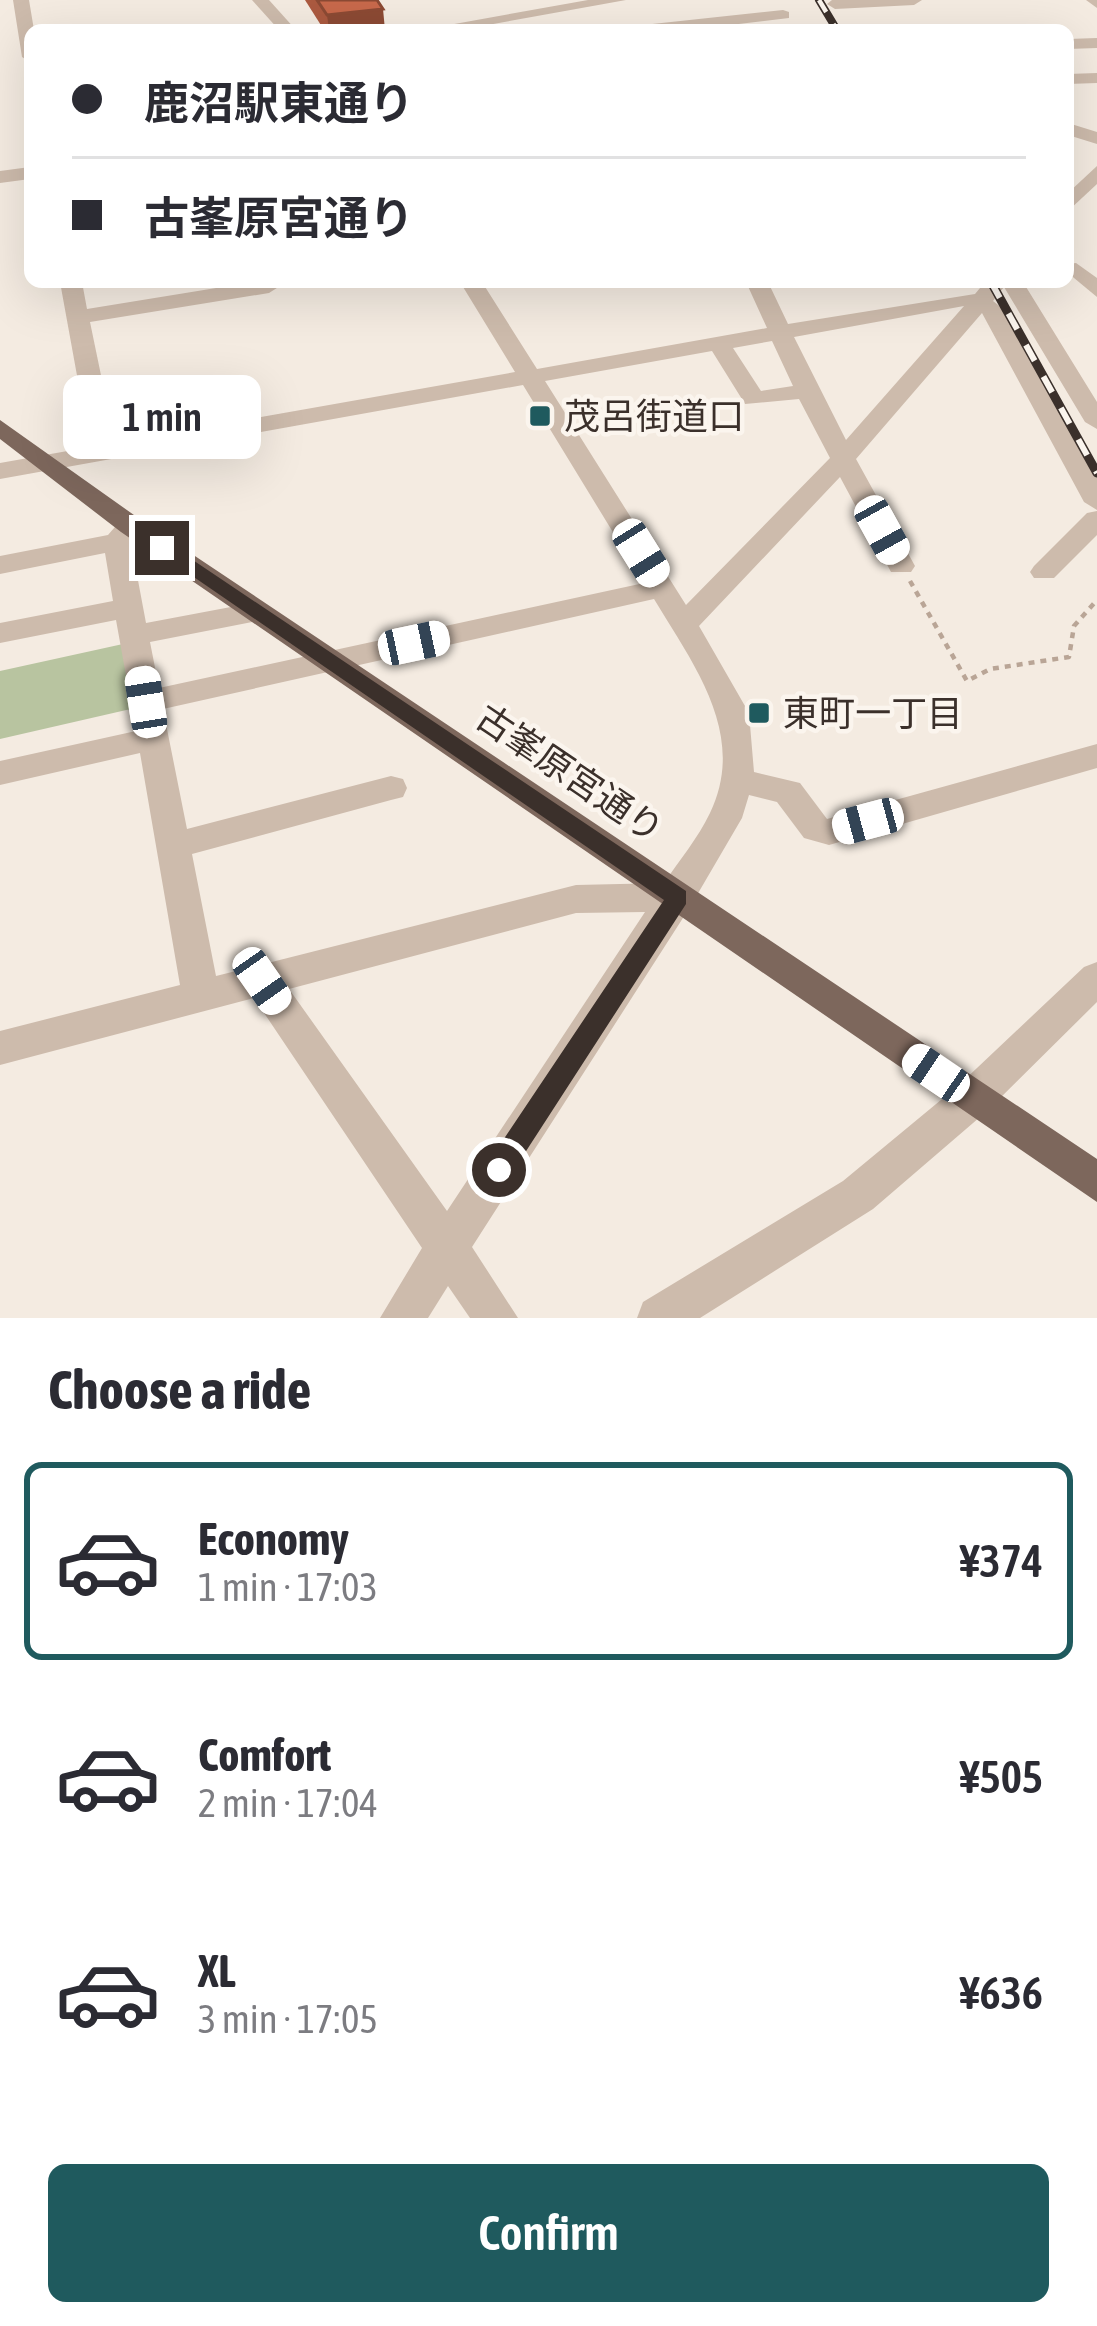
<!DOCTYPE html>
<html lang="en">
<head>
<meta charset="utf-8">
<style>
  body { margin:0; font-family:"Asap Condensed","Noto Sans JP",sans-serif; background:#f7f7f7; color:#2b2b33; height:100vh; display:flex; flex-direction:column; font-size:45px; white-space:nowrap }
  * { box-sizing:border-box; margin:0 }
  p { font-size:39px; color:#7c7c81 }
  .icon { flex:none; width:66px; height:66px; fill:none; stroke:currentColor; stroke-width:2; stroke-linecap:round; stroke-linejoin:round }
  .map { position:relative; height:1318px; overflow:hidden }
  .panel { display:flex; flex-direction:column; background:#fff; flex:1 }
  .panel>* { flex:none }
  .hud { position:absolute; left:24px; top:24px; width:1050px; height:264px; border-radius:18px; box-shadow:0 12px 48px #0002; display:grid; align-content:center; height:264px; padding:0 48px; background:#fff }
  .end { position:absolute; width:54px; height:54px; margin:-27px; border:15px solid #3b302b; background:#fff; box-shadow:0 0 0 6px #fff }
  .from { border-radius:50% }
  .bubble { position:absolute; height:84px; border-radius:18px; background:#fff; box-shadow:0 12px 48px #0002; font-size:39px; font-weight:600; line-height:84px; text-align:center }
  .car { position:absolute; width:36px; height:72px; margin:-36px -18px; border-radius:15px; box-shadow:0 0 9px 3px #0007; background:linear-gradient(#fff 24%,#345 0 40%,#fff 0 76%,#345 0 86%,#fff 0) }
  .hud b { display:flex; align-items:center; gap:42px; height:114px; font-size:45px }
  .hud b+b { border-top:3px solid #e1e1e2 }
  .hud i { width:30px; height:30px; background:#2b2b33 }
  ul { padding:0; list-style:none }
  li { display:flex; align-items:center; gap:36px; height:198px; margin:0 24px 18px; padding:0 24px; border:6px solid transparent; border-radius:18px }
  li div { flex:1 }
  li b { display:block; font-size:45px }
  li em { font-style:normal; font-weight:600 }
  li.active { border-color:#1f5a5e }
  li>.icon { width:108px; height:108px; stroke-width:1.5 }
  h2 { padding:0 48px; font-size:54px; line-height:144px }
  .primary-button { display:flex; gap:24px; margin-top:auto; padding:24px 48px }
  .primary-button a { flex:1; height:138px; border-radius:18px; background:#1f5a5e; color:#fff; font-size:48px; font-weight:600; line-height:138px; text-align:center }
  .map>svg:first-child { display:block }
  .green { fill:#b8c4a0 }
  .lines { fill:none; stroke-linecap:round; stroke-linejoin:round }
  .path { stroke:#b9a596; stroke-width:4.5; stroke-dasharray:6 6; stroke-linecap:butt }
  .minor { fill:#cdbbac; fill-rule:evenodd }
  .major { fill:#7d675c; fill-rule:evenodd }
  .rail-far1-casing { stroke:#3b302b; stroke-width:8 }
  .rail-casing { stroke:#3b302b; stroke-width:9 }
  .rail-far1 { stroke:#fbf5ee; stroke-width:4.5; stroke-dasharray:14; stroke-linecap:butt }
  .rail { stroke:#fbf5ee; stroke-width:6; stroke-dasharray:18; stroke-linecap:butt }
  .wall { fill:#ac5a40 }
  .shaded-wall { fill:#8c4a34 }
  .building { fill:#c8694b; stroke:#8c4a34; stroke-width:3 }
  .route { fill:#3b302b }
  .poi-dot { fill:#1f5a5e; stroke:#fbf5ee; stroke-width:4.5 }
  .labels { text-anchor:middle; stroke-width:9; stroke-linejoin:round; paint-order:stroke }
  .poi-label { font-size:36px; fill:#3b302b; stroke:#fbf5ee; text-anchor:start }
  .street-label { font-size:36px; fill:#3b302b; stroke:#fbf5ee }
</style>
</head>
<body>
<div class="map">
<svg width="1097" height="1318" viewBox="0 0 1097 1318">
  <rect width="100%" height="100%" fill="#f4ebe1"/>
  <!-- green -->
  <polygon class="green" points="123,644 135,708 0,739 0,671"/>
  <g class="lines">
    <!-- path -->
    <polyline class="path" points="910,581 967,681 990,669 1069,657 1074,626 1097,600"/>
    <!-- minor -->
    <g class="minor">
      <polygon points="13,0 29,0 34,30 30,30 30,62 22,57"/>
      <polygon points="252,0 269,0 296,30 279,30"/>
      <polygon points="588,0 626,0 460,30 421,30"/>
      <polygon points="832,0 922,0 914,5 835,9 827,4"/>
      <polygon points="1086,0 1097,0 1097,8"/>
      <polygon points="783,10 789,12 789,18 688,30 635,30 643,25"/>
      <polygon points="1097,38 1097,48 1068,49 1068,39"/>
      <polygon points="1097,73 1097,83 1068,84 1068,74"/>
      <polygon points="1068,123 1097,132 1097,144 1068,135"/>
      <polygon points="1097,166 1097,184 1068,211 1068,193"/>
      <polygon points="30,167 30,179 0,183 0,171"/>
      <polygon points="1076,263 1097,278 1097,297 1068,273 1068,264"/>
      <path d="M 60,282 L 82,282 L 87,309 L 253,282 L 280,286 L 269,293 L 90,322 L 115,443 L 515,372 L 460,282 L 482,282 L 537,369 L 767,328 L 746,282 L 768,282 L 788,324 L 975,294 L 985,282 L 1023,282 L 1097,402 L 1097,429 L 1085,422 L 1004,287 L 993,301 L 1002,308 L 1097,478 L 1097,510 L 1084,502 L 982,313 L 856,459 L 915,566 L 911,572 L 891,572 L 840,477 L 699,626 L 749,713 L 754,772 L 800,783 L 827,819 L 1097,744 L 1097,768 L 829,845 L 804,838 L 777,802 L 749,795 L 742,818 L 690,907 L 472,1247 L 518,1318 L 470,1318 L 448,1286 L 428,1318 L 380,1318 L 422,1248 L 254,998 L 0,1065 L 0,1031 L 180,985 L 140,753 L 0,785 L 0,761 L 136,731 L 116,620 L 0,643 L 0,623 L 113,601 L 105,553 L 0,574 L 0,556 L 108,535 L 121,520 L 131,518 L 145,526 L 131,543 L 146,623 L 257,602 L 267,605 L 271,612 L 267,619 L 150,642 L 159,688 L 644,583 L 523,385 L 0,479 L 0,463 L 90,447 ZM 964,306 L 846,440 L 794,337 ZM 772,341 L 793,386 L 761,391 L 733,348 ZM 712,351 L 745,404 L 799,399 L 830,458 L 686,605 L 545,381 ZM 654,599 C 693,664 748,734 710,813 C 698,838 679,861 664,883 L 576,885 L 216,976 L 192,854 L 391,800 L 403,797 L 407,788 L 403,779 L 391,776 L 187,829 L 163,709 ZM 645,912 L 447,1211 L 289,989 L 576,913 Z"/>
      <polygon points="1097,511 1097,535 1054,578 1034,578 1030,572 1034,566 1087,513"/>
      <polygon points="1097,962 1097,1002 987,1111 873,1209 700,1318 637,1318 643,1302 843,1181 959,1085 1084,967"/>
    </g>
    <!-- major -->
    <polygon class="major" points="0,420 141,520 1097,1159 1097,1202 121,532 0,439"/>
    <defs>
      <polyline id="rail-far1" points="819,0 837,30"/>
      <polyline id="rail" points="991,282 1097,473"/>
    </defs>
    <!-- rail-far1 casing -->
    <use href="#rail-far1" class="rail-far1-casing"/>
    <!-- rail casing -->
    <use href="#rail" class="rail-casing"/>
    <!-- rail-far1 -->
    <use href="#rail-far1" class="rail-far1"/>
    <!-- rail -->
    <use href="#rail" class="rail"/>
  </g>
  <!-- wall -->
  <polygon class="wall" points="305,0 377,0 385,30 324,30"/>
  <!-- shaded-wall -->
  <polygon class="shaded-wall" points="383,9 385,30 329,30 327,15"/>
  <!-- building -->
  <polygon class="building" points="317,0 377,0 383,9 327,15"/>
  <!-- route -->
  <polygon class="route" points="156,544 169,544 686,891 686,904 508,1179 489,1179 489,1161 664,900 156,551"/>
  <!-- markers -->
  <g class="poi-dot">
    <rect x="528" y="404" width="24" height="24" rx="6"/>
    <rect x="747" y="701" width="24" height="24" rx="6"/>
  </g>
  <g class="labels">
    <!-- poi labels -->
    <g class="poi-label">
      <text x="564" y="429">茂呂街道口</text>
      <text x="783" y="726">東町一丁目</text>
    </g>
    <!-- street labels -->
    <g class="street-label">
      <text transform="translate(570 773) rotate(34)" y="13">古峯原宮通り</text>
    </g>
  </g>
</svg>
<i class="end from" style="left:499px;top:1170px"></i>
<i class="end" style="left:162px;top:548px"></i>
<div class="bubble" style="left:63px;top:375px;width:198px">1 min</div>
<i class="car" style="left:882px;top:530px;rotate:151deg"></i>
<i class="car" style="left:641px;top:553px;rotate:148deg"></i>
<i class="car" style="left:414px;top:643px;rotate:78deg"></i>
<i class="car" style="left:146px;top:702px;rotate:351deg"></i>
<i class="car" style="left:868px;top:821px;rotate:255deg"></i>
<i class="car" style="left:262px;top:981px;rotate:145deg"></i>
<i class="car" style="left:936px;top:1073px;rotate:304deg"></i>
<div class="hud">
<b><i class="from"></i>鹿沼駅東通り</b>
<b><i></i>古峯原宮通り</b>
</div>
</div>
<section class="panel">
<h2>Choose a ride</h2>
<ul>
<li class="active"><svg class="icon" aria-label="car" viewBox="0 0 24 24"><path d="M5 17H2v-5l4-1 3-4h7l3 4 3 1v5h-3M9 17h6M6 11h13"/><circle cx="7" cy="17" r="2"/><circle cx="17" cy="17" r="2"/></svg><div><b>Economy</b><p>1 min · 17:03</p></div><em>¥374</em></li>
<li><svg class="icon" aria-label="car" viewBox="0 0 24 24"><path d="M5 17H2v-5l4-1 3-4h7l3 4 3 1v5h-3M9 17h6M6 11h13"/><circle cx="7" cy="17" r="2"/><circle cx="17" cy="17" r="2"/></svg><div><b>Comfort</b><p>2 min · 17:04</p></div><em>¥505</em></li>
<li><svg class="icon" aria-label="car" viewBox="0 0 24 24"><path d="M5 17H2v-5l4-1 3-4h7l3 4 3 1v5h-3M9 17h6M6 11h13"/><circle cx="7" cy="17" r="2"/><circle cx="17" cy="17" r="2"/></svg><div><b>XL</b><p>3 min · 17:05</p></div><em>¥636</em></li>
</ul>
<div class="primary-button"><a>Confirm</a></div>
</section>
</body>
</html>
